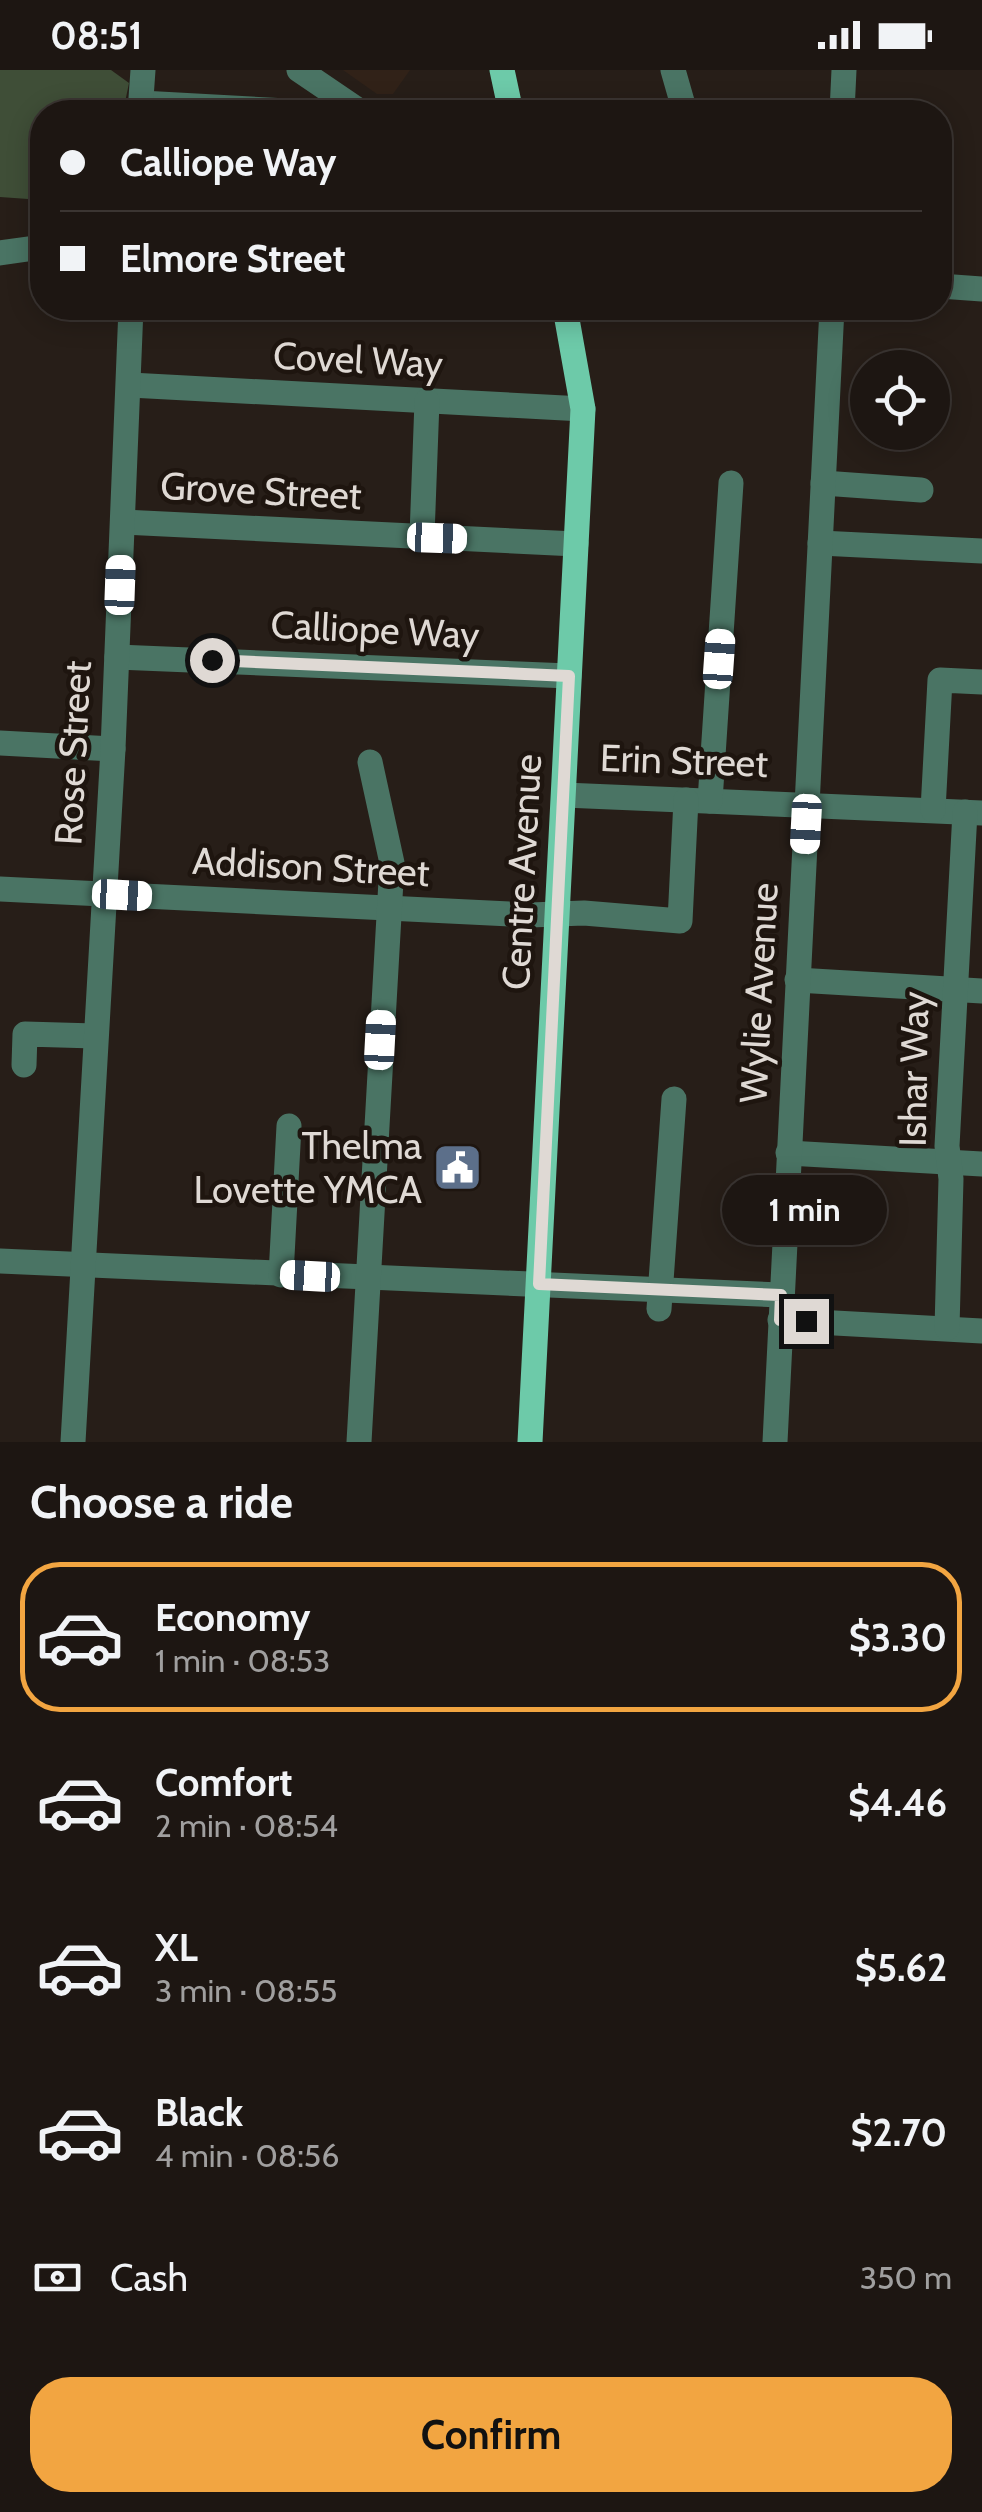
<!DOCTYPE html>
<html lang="en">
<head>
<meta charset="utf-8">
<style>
  body { margin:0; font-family:Cabin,sans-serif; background:#2a2320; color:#f1f3f6; height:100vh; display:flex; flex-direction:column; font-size:38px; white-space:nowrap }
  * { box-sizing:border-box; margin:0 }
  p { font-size:32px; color:#a09f9f }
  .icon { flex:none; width:55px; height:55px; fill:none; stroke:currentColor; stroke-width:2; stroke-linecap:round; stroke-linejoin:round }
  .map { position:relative; height:1372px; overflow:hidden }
  .sheet { display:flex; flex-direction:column; background:#1d1612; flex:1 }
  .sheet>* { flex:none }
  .top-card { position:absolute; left:30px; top:30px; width:922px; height:220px; border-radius:40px; box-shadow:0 5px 25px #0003,0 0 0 2px #3b3532; display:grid; align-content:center; height:220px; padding:0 30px; background:#1d1612 }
  .buttons { position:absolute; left:850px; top:280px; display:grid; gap:20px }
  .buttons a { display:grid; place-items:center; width:100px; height:100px; border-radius:50%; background:#1d1612; box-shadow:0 5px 25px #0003,0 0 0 2px #3b3532; font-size:50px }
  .end { position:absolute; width:45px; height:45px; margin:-22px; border:12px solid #dfd9d4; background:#111; box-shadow:0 0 0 5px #111 }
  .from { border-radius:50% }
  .bubble { position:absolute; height:70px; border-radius:35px; background:#1d1612; box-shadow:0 5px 25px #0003,0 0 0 2px #3b3532; font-size:32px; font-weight:700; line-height:70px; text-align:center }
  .car { position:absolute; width:30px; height:60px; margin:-30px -15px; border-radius:12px; box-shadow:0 0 8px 2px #0007; background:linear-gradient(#fff 24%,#345 0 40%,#fff 0 76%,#345 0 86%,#fff 0) }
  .top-card b { display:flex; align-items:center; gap:35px; height:95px; font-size:38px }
  .top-card b+b { border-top:2px solid #3b3532 }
  .top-card i { width:25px; height:25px; background:#f1f3f6 }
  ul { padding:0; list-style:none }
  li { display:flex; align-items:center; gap:30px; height:150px; margin:0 20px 15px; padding:0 10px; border:5px solid transparent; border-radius:40px }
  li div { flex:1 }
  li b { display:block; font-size:38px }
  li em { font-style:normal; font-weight:700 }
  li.on { border-color:#f2a541 }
  li>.icon { width:90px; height:90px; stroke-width:1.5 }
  h2 { padding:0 30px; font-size:45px; line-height:120px }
  .pay { display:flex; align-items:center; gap:25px; height:110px; padding:0 30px; font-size:38px }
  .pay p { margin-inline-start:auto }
  .cta { display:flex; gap:20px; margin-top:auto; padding:20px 30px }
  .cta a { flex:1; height:115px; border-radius:40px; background:#f2a541; color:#111; font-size:40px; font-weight:700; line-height:115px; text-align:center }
  .status { display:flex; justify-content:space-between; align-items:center; height:70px; padding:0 50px; background:#1d1612; direction:ltr }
  .status svg { height:28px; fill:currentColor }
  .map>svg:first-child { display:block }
  .built { fill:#312218 }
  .green { fill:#3f4e37 }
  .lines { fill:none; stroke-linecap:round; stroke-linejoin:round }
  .minor { stroke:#4a7464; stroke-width:25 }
  .major { stroke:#6dcaa9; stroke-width:25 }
  .route { stroke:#dfd9d4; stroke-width:12 }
  .labels { text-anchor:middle; stroke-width:9; stroke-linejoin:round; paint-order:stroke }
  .street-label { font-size:38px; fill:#dfd9d4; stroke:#1e150f }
  .poi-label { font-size:38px; fill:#dfd9d4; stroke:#1e150f; text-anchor:end }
</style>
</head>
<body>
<div class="status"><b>08:51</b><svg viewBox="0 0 49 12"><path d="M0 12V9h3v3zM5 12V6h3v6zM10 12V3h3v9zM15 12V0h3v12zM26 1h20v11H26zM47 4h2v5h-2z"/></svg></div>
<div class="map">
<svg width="982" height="1372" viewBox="0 0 982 1372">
  <rect width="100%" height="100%" fill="#271e18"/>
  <!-- built -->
  <polygon class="built" points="343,0 410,0 393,24 377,24"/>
  <!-- green -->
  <polygon class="green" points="0,0 111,0 129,13 123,42 42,42 42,130 0,127"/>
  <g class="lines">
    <!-- minor -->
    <g class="minor">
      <polyline points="299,0 361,42"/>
      <polyline points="673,0 685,42"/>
      <polyline points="141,33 306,42"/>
      <polyline points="140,42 143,0"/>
      <polyline points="842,42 844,0"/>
      <polyline points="0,183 42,177"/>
      <polyline points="940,216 982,219"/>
      <polyline points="130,315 583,339"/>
      <polyline points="823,413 921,420"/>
      <polyline points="123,452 576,474"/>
      <polyline points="422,466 427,331"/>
      <polyline points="820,473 982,481"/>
      <polyline points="117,587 569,606"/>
      <polyline points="0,673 113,679"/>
      <polyline points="564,725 982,743"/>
      <polyline points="710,731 731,413"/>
      <polyline points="933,740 940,610 982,612"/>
      <polyline points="0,819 530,845 584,843 680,851 686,730"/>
      <polyline points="797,910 982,921"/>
      <polyline points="24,995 25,964 95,966"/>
      <polyline points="788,1083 982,1094"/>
      <polyline points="0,1191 781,1225"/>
      <polyline points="281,1205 289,1056"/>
      <polyline points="659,1239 674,1029"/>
      <polyline points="780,1250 982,1261"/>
      <polyline points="947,1258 951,1109 947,1076 965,742"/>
      <polyline points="73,1372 113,679 131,238"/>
      <polyline points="359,1372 392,793 370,692"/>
      <polyline points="775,1372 832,238"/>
    </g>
    <!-- major -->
    <g class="major">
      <polyline points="502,0 511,42"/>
      <polyline points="530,1372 583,339 565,238"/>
    </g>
  </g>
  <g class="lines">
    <!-- route -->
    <polyline class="route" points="212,590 569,606 539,1214 781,1225 780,1250 806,1251"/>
  </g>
  <!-- icons -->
  <defs>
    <symbol id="civic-square" viewBox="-11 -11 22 22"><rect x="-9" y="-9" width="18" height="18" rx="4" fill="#5c6f8a" stroke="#1e150f"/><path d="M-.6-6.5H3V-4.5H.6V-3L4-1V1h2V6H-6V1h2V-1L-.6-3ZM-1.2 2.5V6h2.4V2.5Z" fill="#fff"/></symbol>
  </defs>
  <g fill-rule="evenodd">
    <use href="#civic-square" x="430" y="1070" width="55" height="55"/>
  </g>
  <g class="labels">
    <!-- street labels -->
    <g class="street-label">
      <text transform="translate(358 290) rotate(3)" y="13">Covel Way</text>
      <text transform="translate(261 421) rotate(3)" y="13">Grove Street</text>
      <text transform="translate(375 560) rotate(3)" y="13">Calliope Way</text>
      <text transform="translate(73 683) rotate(-87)" y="13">Rose Street</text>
      <text transform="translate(684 691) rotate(2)" y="13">Erin Street</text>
      <text transform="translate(311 797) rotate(3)" y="13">Addison Street</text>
      <text transform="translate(522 802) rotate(-87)" y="13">Centre Avenue</text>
      <text transform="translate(759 923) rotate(-87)" y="13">Wylie Avenue</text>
      <text transform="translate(914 999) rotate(-89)" y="13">Ishar Way</text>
    </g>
    <!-- poi labels -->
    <g class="poi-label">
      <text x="422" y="1089">Thelma<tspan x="422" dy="44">Lovette YMCA</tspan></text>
    </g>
  </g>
</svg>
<div class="buttons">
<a><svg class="icon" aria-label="locate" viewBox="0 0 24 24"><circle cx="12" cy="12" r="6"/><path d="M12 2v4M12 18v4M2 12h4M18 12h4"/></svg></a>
</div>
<i class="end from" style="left:212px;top:590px"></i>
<i class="end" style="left:806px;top:1251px"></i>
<div class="bubble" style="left:722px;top:1105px;width:165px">1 min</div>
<i class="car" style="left:437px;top:468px;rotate:92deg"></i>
<i class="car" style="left:120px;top:515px;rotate:2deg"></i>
<i class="car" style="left:719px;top:589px;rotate:4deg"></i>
<i class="car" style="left:806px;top:754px;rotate:183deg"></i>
<i class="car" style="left:122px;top:825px;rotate:93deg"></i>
<i class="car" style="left:380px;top:970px;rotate:3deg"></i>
<i class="car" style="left:310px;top:1206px;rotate:273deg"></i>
<div class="top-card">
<b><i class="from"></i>Calliope Way</b>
<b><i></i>Elmore Street</b>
</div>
</div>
<section class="sheet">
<h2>Choose a ride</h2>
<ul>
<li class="on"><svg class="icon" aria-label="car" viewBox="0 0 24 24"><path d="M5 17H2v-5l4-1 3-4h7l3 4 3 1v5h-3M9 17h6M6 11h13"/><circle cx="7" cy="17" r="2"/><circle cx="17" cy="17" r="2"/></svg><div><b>Economy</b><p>1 min · 08:53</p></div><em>$3.30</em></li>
<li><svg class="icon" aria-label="car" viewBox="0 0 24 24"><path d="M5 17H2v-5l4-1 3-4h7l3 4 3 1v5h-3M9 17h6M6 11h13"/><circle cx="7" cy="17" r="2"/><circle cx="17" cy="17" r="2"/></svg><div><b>Comfort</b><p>2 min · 08:54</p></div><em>$4.46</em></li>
<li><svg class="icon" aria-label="car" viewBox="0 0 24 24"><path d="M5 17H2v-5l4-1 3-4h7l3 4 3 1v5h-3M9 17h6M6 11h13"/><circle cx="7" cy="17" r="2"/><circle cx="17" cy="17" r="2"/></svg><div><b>XL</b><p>3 min · 08:55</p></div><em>$5.62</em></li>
<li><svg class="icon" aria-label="car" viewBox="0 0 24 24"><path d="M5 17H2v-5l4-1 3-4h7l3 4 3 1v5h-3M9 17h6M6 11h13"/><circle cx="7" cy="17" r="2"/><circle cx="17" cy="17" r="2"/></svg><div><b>Black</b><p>4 min · 08:56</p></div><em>$2.70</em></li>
</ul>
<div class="pay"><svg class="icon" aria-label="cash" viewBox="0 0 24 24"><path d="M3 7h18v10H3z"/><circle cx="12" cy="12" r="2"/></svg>Cash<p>350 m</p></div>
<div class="cta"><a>Confirm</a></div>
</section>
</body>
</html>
